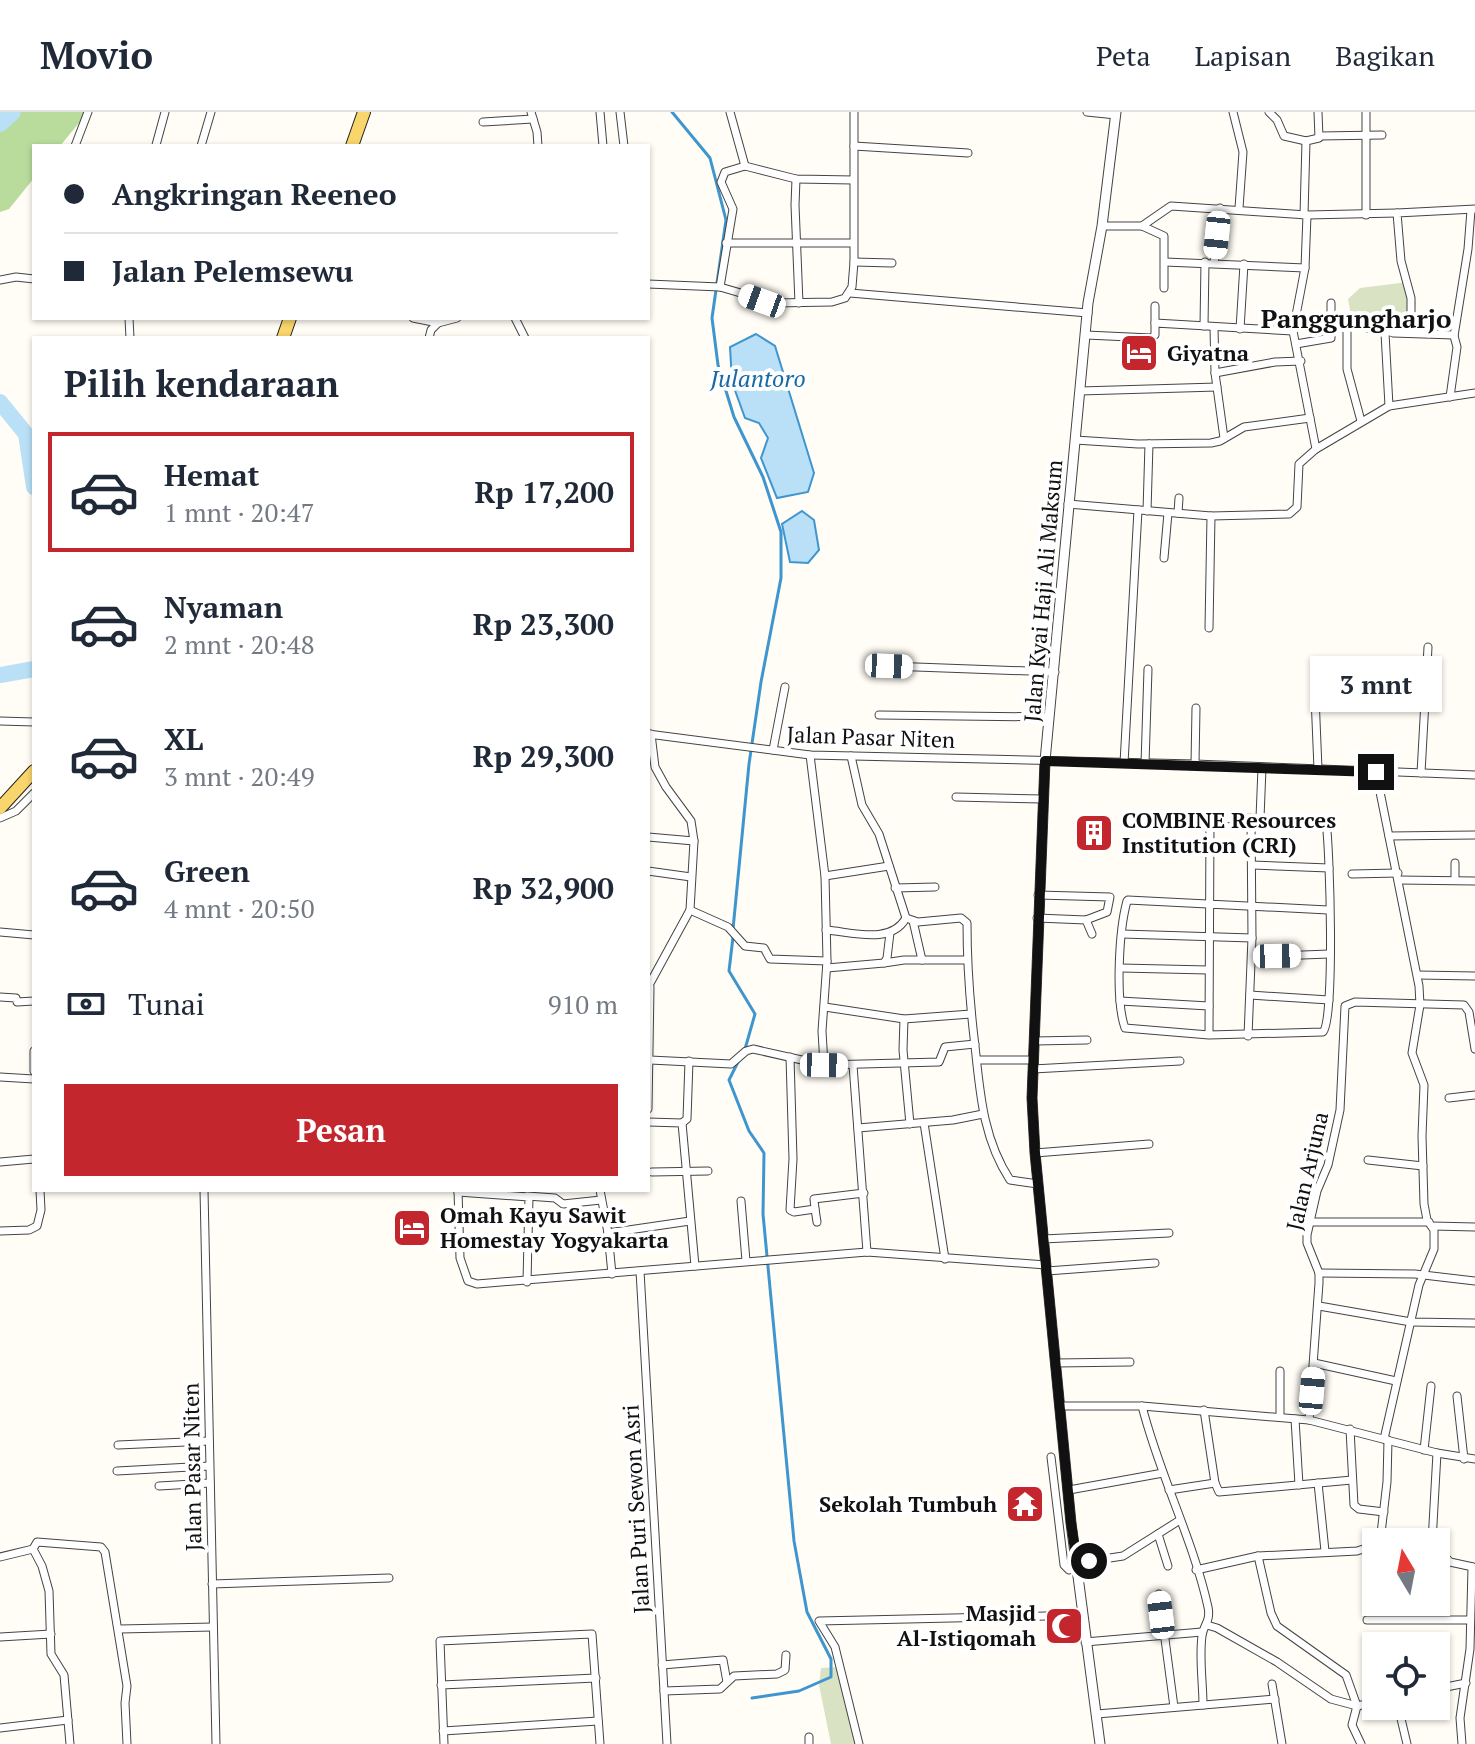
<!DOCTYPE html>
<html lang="id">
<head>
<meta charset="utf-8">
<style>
  body { margin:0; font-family:"PT Serif",serif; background:#f6f6f7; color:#1f2937; height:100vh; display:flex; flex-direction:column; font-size:30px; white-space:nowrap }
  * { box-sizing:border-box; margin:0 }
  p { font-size:26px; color:#747a83 }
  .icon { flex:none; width:44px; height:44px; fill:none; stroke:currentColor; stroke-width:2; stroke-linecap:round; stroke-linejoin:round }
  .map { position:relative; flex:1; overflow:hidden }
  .drawer { position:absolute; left:32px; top:224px; width:618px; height:856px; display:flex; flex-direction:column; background:#fff; border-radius:0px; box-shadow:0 2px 6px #0004 }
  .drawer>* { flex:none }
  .top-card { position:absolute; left:32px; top:32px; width:618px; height:176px; border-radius:0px; box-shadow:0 2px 6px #0004; display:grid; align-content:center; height:176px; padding:0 32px; background:#fff }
  .needle { width:52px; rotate:350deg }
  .fabs { position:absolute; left:1362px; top:1416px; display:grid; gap:16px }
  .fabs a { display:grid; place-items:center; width:88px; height:88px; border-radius:0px; background:#fff; box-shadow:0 2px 6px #0004; font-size:40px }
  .end { position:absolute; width:36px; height:36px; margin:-18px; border:10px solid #111; background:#fff; box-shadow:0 0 0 4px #fff }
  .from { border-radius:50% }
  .bubble { position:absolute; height:56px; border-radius:0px; background:#fff; box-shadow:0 2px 6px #0004; font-size:26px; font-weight:700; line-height:56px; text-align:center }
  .car { position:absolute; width:24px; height:48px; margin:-24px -12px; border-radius:10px; box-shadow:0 0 6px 2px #0007; background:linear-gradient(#fff 24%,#345 0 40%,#fff 0 76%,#345 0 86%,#fff 0) }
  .top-card b { display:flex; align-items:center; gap:28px; height:76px; font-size:30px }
  .top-card b+b { border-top:2px solid #e0e1e3 }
  .top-card i { width:20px; height:20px; background:#1f2937 }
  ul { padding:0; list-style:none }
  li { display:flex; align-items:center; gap:24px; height:120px; margin:0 16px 12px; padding:0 16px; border:4px solid transparent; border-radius:0px }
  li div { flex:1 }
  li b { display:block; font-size:30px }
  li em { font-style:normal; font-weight:700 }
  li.on { border-color:#c4262e }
  li>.icon { width:72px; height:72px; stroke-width:1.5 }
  h2 { padding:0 32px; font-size:36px; line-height:96px }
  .pay { display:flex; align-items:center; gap:20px; height:88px; padding:0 32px; font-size:30px }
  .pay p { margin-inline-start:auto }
  .action { display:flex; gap:16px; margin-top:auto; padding:16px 32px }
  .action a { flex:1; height:92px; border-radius:0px; background:#c4262e; color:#fff; font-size:32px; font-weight:700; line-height:92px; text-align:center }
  header { display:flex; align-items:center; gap:48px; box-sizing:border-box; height:112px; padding:0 40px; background:#fff; border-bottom:2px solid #e0e1e3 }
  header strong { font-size:38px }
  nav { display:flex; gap:44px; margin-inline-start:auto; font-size:28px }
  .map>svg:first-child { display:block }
  .forest { fill:#b9dc9c }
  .cemetery { fill:#d9e3c4 }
  .water { fill:#b9e0f7; stroke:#3f96cf; stroke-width:2 }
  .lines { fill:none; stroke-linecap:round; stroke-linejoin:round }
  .stream { stroke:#3f96cf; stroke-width:3 }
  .river { stroke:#b9e0f7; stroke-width:16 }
  .minor-casing { stroke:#444; stroke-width:9 }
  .tertiary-casing { stroke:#444; stroke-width:11 }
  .primary-casing { stroke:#222; stroke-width:14 }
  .minor { stroke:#fff; stroke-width:7 }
  .tertiary { stroke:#fff; stroke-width:9 }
  .primary { stroke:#f9d66b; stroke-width:12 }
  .route { stroke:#111; stroke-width:10 }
  .labels { text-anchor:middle; stroke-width:8; stroke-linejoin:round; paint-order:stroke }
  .poi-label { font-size:22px; font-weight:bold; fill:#111; stroke:#fff; text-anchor:start }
  .street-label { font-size:22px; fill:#111; stroke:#fff }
  .water-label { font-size:24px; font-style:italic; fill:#1768a6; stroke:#fff }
  .quarter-label { font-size:26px; font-weight:bold; fill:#111; stroke:#fff }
</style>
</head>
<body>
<header>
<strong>Movio</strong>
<nav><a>Peta</a><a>Lapisan</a><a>Bagikan</a></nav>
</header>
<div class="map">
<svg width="1475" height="1632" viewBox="0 0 1475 1632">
  <rect width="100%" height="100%" fill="#fffdf5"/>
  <!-- forest -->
  <polygon class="forest" points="0,0 88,0 60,34 34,34 34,66 9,97 0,100"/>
  <!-- cemetery -->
  <g class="cemetery">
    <polygon points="1408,170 1416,191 1410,211 1390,218 1352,209 1348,187 1360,176"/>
    <polygon points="838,1555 856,1632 831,1632 819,1573 821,1556"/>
  </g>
  <!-- water -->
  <g class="water">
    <polygon points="756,222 775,234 814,361 808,380 777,386 761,346 768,326 759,311 745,306 732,270 730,235"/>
    <polygon points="802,399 814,408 819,438 808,451 790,450 782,412"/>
  </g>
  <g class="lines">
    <!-- stream -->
    <g class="stream">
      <polyline points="672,0 710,46 726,108 712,206 718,253 734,305 763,365 781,420 781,466 761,570 749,652 733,817"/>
      <polyline points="733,825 729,859 755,902 745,937"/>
      <polyline points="738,950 729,968 749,1019 764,1041 763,1102 794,1429 807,1500 831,1547 831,1565 799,1579 752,1586"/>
    </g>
    <!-- river -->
    <g class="river">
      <polyline points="0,12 13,0"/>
      <polyline points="0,290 26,322 34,375"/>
      <polyline points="0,563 34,557"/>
    </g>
    <defs>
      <g id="minor">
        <polyline points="531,0 537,20 538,34"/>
        <polyline points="600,0 603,34"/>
        <polyline points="620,0 624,34"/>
        <polyline points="730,0 745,54"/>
        <polyline points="1087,0 1116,3"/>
        <polyline points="1233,0 1243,40 1239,96"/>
        <polyline points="1269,0 1277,8 1284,24 1306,29"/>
        <polyline points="1366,0 1366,103"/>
        <polyline points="483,10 533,7"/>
        <polyline points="1319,24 1382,23"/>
        <polyline points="156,33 165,0"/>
        <polyline points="75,34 88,0"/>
        <polyline points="201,34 211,0"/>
        <polyline points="854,34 968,41"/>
        <polyline points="796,67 795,93 799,191"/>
        <polyline points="1304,103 1306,29 1319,26 1318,0"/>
        <polyline points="1307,103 1397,101"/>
        <polyline points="1142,114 1164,124 1164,176"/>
        <polyline points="726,131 852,131"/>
        <polyline points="854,150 892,151"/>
        <polyline points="1165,150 1305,156"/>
        <polyline points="1214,151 1220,96"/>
        <polyline points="0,168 16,165 34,167"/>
        <polyline points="648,172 720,175 775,191 832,190 845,186 852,175 854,150 854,0"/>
        <polyline points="720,175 733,97 721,70 725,60 745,54 796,67 853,68"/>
        <polyline points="850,181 1088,201"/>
        <polyline points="1155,194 1155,211"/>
        <polyline points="129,206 130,226"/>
        <polyline points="413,206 438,211 457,206"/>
        <polyline points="515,206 525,226"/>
        <polyline points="1204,214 1205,150"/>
        <polyline points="1214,215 1215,261 1224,326"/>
        <polyline points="1240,217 1244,152"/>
        <polyline points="1393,221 1454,223"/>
        <polyline points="1086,223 1151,226 1155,223 1155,211 1293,219"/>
        <polyline points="429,226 431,218 438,211"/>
        <polyline points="1296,232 1331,226 1331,191"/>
        <polyline points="1215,261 1275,250 1301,249"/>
        <polyline points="1080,279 1217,275"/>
        <polyline points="1450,285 1457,235 1454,224 1468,137 1471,98"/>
        <polyline points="1389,294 1385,221 1401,217 1411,201 1411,186 1401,149 1397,101 1475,97"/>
        <polyline points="1361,309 1347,257 1347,214 1350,211 1385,221"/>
        <polyline points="1075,328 1138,332 1211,331 1220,329 1244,315 1310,306"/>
        <polyline points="1316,337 1389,294 1475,281"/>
        <polyline points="1068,392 1211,404 1289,402 1297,395 1299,352 1316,337 1293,219 1305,156 1307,103 1171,94 1142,114 1102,114"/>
        <polyline points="1147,399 1149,332"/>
        <polyline points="1178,401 1179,386"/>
        <polyline points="1164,446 1168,401"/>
        <polyline points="1209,516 1211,404"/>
        <polyline points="889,554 1055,560"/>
        <polyline points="1315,584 1318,657"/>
        <polyline points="879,603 1049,605"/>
        <polyline points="0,609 34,610"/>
        <polyline points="648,622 810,643 1195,652 1475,663"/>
        <polyline points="773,638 785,575"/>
        <polyline points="810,643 825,764 827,849 822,919 824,953"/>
        <path d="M 851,644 L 862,693 L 879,722 L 906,806 L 918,810 L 961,806 L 967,811 C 967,852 970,893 975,934 C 980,981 983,1027 1010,1068 L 1038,1072"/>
        <polyline points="1124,651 1138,398"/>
        <polyline points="1145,652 1148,557"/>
        <polyline points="1195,652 1196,596"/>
        <polyline points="1376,660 1419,874 1420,893 1412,941 1424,973 1422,1024 1424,1092 1427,1108 1434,1118 1434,1137 1419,1173 1384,1327"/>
        <polyline points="1421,661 1428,535"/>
        <polyline points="956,685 1043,687"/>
        <polyline points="0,706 16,699 34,681"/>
        <polyline points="1260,706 1262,656"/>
        <polyline points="1389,724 1475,723"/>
        <polyline points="648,725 694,729"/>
        <polyline points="1252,753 1329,756"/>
        <polyline points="648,759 691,765"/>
        <polyline points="1352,762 1398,761"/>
        <polyline points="825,764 889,754"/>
        <polyline points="1399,768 1475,769"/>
        <polyline points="1455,768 1455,751"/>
        <polyline points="895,776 935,775"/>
        <polyline points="1038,783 1110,785 1107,800 1086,808"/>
        <polyline points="690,798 728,815 745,834 764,836 770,847 827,849"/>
        <polyline points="1037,806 1086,808 1092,822"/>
        <polyline points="913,809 922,848"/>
        <path d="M 826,818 C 852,820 891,833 906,806"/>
        <polyline points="0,820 34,823"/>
        <polyline points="1122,822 1252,826"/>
        <polyline points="1252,845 1329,842"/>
        <polyline points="884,851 904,848 967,848"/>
        <polyline points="827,856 884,851 887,846 890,821"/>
        <polyline points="1121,856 1208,858"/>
        <polyline points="1418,863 1475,864"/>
        <polyline points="648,875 690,798 694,729 691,709 666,675 655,655 651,622"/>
        <polyline points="1250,883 1329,888"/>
        <polyline points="0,885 16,886 17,890 34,889"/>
        <polyline points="1120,889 1209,894"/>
        <polyline points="825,895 904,907 971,902"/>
        <polyline points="904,907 903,938 910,1012"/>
        <path d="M 1209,923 C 1209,852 1209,781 1210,709 L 1213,707 L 1260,706 L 1326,710 C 1330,737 1335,907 1323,920 L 1209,923 L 1125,916 C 1115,888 1119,818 1127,789 L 1128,788 L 1328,798"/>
        <polyline points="1248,924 1252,826 1251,706"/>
        <polyline points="1034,929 1087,928"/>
        <polyline points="34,939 34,959"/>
        <polyline points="790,945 793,1047 790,1098 794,1100 815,1097 814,1087 864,1081"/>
        <polyline points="650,948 731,952 746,939 753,937 824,953 939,950 945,935 975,932"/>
        <polyline points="977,948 1033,948"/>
        <polyline points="853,953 867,1140"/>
        <polyline points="1033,957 1180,949"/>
        <polyline points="0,965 34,967"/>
        <polyline points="1449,986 1475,983"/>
        <polyline points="648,997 650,875"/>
        <polyline points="648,1010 682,1011 695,1154"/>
        <polyline points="682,1011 687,1007 689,949"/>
        <polyline points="924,1011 945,1147"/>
        <polyline points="858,1016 953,1008 983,1002"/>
        <polyline points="1035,1041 1149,1032"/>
        <polyline points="1368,1048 1423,1054"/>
        <polyline points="0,1050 34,1047"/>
        <polyline points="652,1060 708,1059"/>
        <polyline points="204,1078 216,1632"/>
        <polyline points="458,1078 460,1146 468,1169 477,1172 867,1140 1046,1153"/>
        <polyline points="600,1078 608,1121"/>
        <polyline points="458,1080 529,1085 527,1170"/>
        <polyline points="527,1084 555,1086 563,1092 601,1088"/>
        <polyline points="741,1089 746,1149"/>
        <polyline points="815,1097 817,1110"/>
        <polyline points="1309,1110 1429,1110"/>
        <polyline points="1432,1114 1475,1115"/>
        <polyline points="0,1119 29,1118 37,1114 41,1098 40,1078"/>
        <polyline points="1043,1127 1169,1121"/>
        <polyline points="640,1159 667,1632"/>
        <polyline points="1047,1159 1155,1151"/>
        <polyline points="1319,1161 1415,1162 1475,1169"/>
        <polyline points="612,1162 608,1121 690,1109"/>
        <polyline points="1319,1194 1411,1210 1475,1211"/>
        <polyline points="1056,1251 1130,1250"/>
        <polyline points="1314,1251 1396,1269"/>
        <polyline points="1457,1284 1464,1347"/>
        <polyline points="1062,1294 1142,1294 1309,1308 1437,1341 1475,1347"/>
        <path d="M 1142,1294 C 1159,1362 1193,1427 1208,1495 C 1211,1510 1203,1513 1202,1524 C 1199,1546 1203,1571 1203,1593"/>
        <polyline points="1204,1298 1215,1371 1219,1380 1352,1368"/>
        <polyline points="1280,1305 1280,1259"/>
        <polyline points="1295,1307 1299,1373"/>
        <polyline points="1309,1308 1319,1171 1319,1161 1307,1131 1307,1123 1317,1079 1328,1053 1340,998 1345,894 1355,890 1464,893 1469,900 1475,937"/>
        <polyline points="1350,1317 1354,1393 1359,1397 1384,1400"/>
        <polyline points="118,1333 209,1329"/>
        <polyline points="1424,1338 1431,1274"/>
        <polyline points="1051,1345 1064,1453 1069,1458 1077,1455"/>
        <polyline points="117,1359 209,1354"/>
        <polyline points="1318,1371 1325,1439"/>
        <polyline points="159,1374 210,1371"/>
        <polyline points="1069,1378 1163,1361"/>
        <polyline points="1169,1378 1215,1371"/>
        <polyline points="1158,1422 1168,1454"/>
        <polyline points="1380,1430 1387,1370 1388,1328"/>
        <polyline points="1432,1430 1437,1341"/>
        <polyline points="1436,1435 1450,1450 1473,1455"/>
        <polyline points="33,1437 42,1454 49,1479 51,1542 64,1563 70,1632"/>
        <polyline points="1258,1444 1271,1501 1277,1514 1346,1563 1357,1594 1352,1613 1361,1632"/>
        <polyline points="0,1445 33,1437 37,1430 101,1435 105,1440 127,1574 125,1591 127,1632"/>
        <polyline points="1077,1451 1123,1444 1180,1408"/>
        <polyline points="1196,1458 1258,1444 1357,1439 1376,1433"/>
        <polyline points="212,1472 389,1466"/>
        <polyline points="1159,1482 1174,1595"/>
        <polyline points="1367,1508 1470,1508"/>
        <polyline points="1207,1513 1217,1516 1277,1550 1331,1587 1357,1594 1376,1590"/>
        <polyline points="120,1517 213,1515"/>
        <polyline points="0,1525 51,1522"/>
        <polyline points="1085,1530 1202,1520"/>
        <polyline points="662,1553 723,1548 727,1570"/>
        <polyline points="1272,1572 1282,1632"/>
        <polyline points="441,1573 596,1566"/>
        <polyline points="1436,1577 1466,1571"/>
        <polyline points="664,1579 720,1577 734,1564 777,1562 785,1558 786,1543"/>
        <polyline points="1398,1594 1407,1632"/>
        <polyline points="1097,1602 1275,1587"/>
        <polyline points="0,1616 68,1608"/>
        <polyline points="443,1619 598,1609"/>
        <polyline points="809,1625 809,1632"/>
        <polyline points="444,1632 440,1529 592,1522 600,1632"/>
        <polyline points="859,1632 835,1535 819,1509 1046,1504"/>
        <polyline points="1462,1632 1460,1606 1470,1537 1472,1455"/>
      </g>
      <polyline id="tertiary" points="1100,1632 1071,1411 1035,1041 1032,986 1045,649 1088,191 1102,114 1116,0"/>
      <g id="primary">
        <polyline points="352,34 364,0"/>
        <polyline points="283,226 290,206"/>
        <polyline points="0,696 34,659"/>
      </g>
    </defs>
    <!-- minor casing -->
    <use href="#minor" class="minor-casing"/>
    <!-- tertiary casing -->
    <use href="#tertiary" class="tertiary-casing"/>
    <!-- primary casing -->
    <use href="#primary" class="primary-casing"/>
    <!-- minor -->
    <use href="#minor" class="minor"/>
    <!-- tertiary -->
    <use href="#tertiary" class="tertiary"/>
    <!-- primary -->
    <use href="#primary" class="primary"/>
  </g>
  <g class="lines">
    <!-- route -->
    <polyline class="route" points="1089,1449 1077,1451 1071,1411 1035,1041 1032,986 1045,649 1376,660"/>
  </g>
  <!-- icons -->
  <defs>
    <symbol id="hotel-square" viewBox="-11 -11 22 22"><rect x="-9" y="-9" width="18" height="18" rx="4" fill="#c4262e" stroke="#fff"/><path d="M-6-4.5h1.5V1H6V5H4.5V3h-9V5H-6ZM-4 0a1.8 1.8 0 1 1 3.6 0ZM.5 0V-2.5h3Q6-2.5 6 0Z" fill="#fff"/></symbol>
    <symbol id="building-square" viewBox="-11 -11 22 22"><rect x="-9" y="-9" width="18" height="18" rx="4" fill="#c4262e" stroke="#fff"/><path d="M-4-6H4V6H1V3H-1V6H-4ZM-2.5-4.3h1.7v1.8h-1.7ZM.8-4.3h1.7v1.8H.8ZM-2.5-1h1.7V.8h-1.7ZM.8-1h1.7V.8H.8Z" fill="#fff"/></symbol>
    <symbol id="temple-square" viewBox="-11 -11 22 22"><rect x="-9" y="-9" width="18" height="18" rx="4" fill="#c4262e" stroke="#fff"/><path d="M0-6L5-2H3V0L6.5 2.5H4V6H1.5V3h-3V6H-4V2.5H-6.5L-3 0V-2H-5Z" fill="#fff"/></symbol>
    <symbol id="mosque-square" viewBox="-11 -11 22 22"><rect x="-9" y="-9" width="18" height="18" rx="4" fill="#c4262e" stroke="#fff"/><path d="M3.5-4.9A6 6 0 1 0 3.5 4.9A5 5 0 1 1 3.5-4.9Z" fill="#fff"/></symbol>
  </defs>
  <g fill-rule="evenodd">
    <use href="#hotel-square" x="1117" y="219" width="44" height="44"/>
    <use href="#building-square" x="1072" y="699" width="44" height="44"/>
    <use href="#hotel-square" x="390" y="1094" width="44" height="44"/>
    <use href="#temple-square" x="1003" y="1370" width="44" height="44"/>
    <use href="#mosque-square" x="1042" y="1492" width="44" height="44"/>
  </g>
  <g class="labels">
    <!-- poi labels -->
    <g class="poi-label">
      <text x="1167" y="249">Giyatna</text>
      <text x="1122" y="716">COMBINE Resources<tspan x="1122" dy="25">Institution (CRI)</tspan></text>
      <text x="440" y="1111">Omah Kayu Sawit<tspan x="440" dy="25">Homestay Yogyakarta</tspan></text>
      <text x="997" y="1400" text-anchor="end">Sekolah Tumbuh</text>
      <text x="1036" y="1509" text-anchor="end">Masjid<tspan x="1036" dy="25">Al-Istiqomah</tspan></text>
    </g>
    <!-- street labels -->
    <g class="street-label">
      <text transform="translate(1043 479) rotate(-85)" y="8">Jalan Kyai Haji Ali Maksum</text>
      <text transform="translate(871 625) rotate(2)" y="8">Jalan Pasar Niten</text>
      <text transform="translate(1307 1059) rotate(-77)" y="8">Jalan Arjuna</text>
      <text transform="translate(192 1355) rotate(-91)" y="8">Jalan Pasar Niten</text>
      <text transform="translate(636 1397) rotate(-93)" y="8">Jalan Puri Sewon Asri</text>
    </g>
    <!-- water labels -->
    <g class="water-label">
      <text x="758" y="275">Julantoro</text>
    </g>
    <!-- quarter labels -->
    <g class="quarter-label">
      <text x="1356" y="216">Panggungharjo</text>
    </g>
  </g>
</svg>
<div class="fabs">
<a><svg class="needle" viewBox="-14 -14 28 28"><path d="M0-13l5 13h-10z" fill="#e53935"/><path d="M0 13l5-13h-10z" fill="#747a83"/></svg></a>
<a><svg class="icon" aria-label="locate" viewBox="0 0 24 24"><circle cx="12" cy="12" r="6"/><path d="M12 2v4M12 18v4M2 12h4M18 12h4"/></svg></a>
</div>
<i class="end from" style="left:1089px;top:1449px"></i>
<i class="end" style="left:1376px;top:660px"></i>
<div class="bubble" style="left:1310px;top:544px;width:132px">3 mnt</div>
<i class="car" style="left:1217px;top:123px;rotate:186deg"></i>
<i class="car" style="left:762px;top:189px;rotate:290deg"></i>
<i class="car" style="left:889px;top:554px;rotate:92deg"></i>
<i class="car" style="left:1277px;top:844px;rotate:89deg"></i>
<i class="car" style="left:824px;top:953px;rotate:91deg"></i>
<i class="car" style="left:1312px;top:1279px;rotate:5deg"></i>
<i class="car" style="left:1161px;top:1503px;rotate:353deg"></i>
<div class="top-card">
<b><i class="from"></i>Angkringan Reeneo</b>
<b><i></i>Jalan Pelemsewu</b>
</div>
<section class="drawer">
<h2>Pilih kendaraan</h2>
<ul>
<li class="on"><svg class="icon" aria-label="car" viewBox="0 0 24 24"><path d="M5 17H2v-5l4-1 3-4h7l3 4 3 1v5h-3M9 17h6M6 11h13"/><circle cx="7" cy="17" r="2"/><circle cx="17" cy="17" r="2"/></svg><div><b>Hemat</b><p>1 mnt · 20:47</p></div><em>Rp 17,200</em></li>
<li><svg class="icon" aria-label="car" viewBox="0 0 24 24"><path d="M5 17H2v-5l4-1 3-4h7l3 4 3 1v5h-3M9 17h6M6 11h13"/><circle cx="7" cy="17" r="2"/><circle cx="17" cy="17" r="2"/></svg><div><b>Nyaman</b><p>2 mnt · 20:48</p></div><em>Rp 23,300</em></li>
<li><svg class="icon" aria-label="car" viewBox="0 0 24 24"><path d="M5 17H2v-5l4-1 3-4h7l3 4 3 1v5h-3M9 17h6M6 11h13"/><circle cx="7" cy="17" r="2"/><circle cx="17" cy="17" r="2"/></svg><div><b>XL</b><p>3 mnt · 20:49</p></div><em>Rp 29,300</em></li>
<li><svg class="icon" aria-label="car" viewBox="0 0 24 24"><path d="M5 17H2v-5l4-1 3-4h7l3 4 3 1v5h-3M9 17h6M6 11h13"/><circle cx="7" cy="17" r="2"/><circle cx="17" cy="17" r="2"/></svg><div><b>Green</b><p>4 mnt · 20:50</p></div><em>Rp 32,900</em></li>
</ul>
<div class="pay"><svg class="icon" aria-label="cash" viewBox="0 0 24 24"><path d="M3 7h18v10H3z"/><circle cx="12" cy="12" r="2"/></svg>Tunai<p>910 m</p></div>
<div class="action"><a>Pesan</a></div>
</section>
</div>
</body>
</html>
